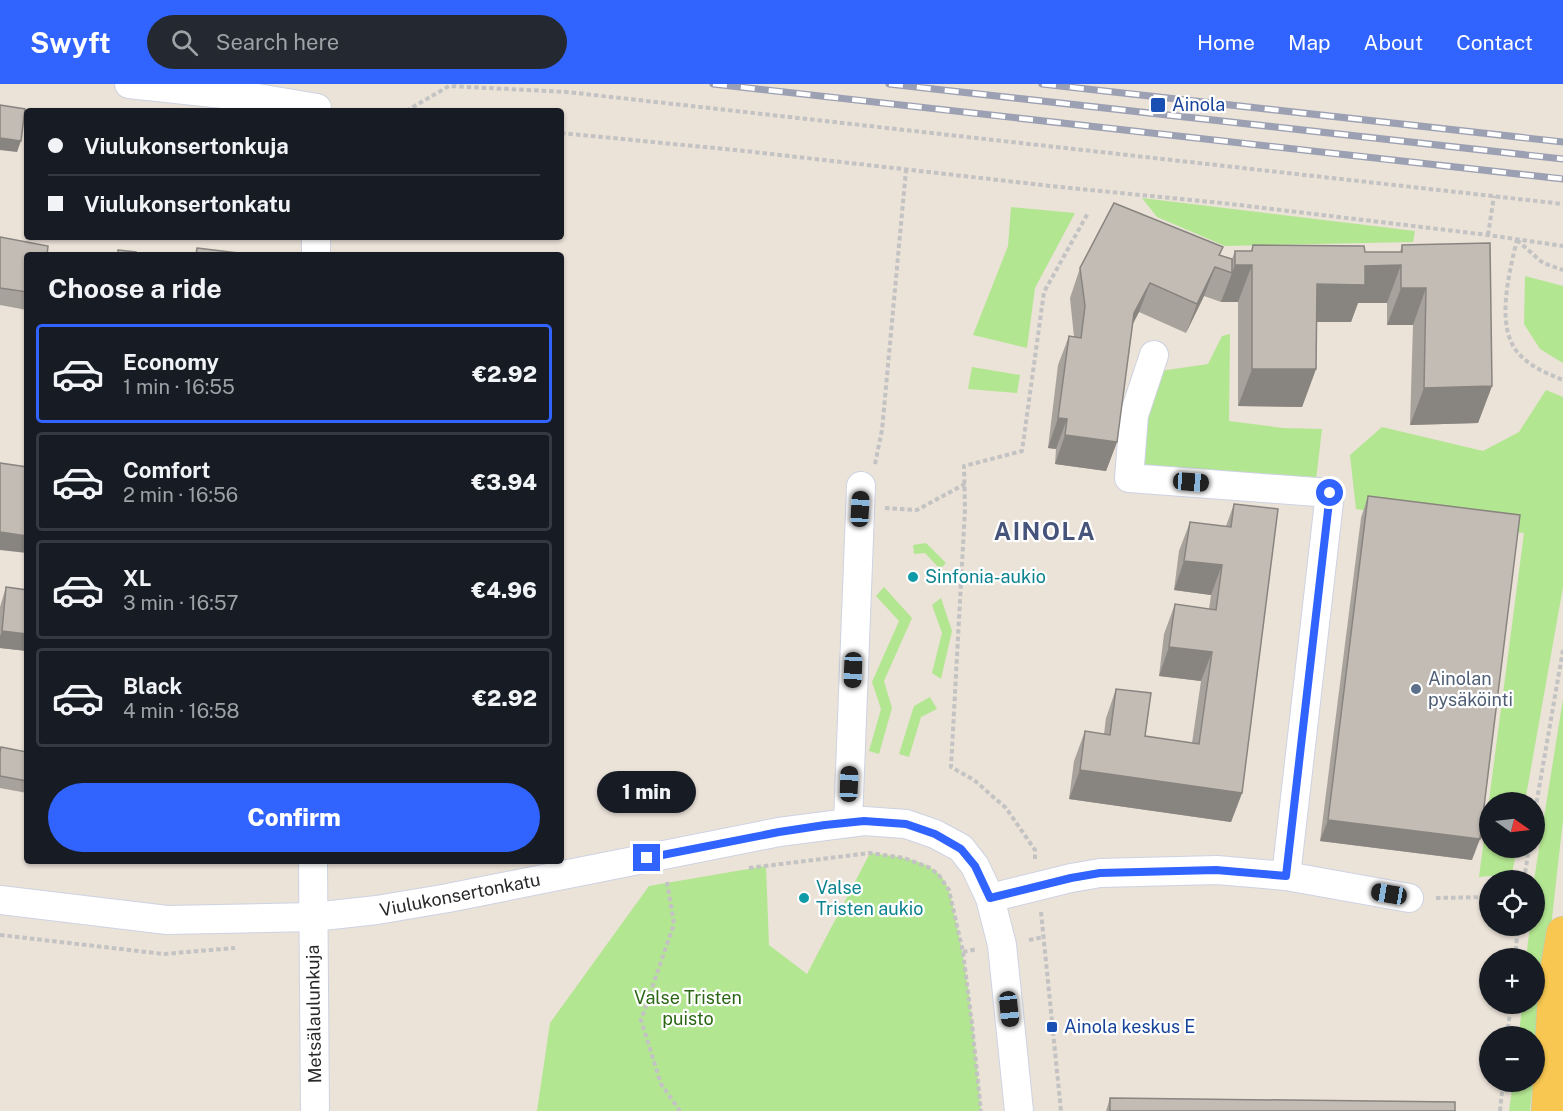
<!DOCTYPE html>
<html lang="en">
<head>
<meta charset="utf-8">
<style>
  body { margin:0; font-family:"Public Sans",sans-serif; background:#242831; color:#f1f3f6; height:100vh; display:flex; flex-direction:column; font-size:22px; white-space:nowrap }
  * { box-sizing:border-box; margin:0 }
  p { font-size:20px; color:#9ea1a6 }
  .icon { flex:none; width:33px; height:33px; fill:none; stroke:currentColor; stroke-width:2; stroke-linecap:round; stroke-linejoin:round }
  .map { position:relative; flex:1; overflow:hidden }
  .drawer { position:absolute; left:24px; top:168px; width:540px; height:612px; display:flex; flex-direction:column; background:#171b24; border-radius:6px; box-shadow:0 2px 4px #0004 }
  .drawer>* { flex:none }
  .guide { position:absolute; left:24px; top:24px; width:540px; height:132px; border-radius:6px; box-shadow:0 2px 4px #0004; display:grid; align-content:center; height:132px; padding:0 24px; background:#171b24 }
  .needle { width:39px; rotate:104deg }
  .buttons { position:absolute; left:1479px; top:708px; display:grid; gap:12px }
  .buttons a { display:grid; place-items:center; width:66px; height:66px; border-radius:50%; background:#171b24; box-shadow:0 2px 4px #0004; font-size:30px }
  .end { position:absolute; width:27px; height:27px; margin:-14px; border:8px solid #3164ff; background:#fff; box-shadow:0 0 0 3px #fff }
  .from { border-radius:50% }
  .bubble { position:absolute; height:42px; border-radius:21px; background:#171b24; box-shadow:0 2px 4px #0004; font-size:20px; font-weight:800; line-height:42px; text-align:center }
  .car { position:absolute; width:18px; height:36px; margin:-18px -9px; border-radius:8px; box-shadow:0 0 4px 2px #0007; background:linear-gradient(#222 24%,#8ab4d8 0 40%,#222 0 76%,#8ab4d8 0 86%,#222 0) }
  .guide b { display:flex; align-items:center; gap:21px; height:57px; font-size:22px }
  .guide b+b { border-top:2px solid #363941 }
  .guide i { width:15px; height:15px; background:#f1f3f6 }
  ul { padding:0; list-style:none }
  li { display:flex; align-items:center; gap:18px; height:99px; margin:0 12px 9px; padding:0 12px; border:3px solid #363941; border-radius:6px }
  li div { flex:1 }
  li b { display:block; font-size:22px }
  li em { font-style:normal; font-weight:800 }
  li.on { border-color:#3164ff }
  li>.icon { width:54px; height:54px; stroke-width:1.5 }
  h2 { padding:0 24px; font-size:27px; line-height:72px }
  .primary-button { display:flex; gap:12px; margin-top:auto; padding:12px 24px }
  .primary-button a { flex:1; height:69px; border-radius:36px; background:#3164ff; color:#fff; font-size:24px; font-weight:800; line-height:69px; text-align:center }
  header { display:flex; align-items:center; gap:36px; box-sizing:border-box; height:84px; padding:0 30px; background:#3164ff; color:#fff }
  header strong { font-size:28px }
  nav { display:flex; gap:33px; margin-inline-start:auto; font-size:21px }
  .search { width:420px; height:54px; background:#242831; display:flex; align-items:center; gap:15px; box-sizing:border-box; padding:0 21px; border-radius:33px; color:#9ea1a6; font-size:22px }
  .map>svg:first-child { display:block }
  .green { fill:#b3e691 }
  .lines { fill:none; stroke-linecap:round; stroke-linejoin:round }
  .minor-casing { stroke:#cdd3e2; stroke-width:30 }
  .major-casing { stroke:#c3c3c3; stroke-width:34 }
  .path { stroke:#c3c3c3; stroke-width:4; stroke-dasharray:4.5 3; stroke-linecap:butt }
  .minor { stroke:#fff; stroke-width:28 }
  .major { stroke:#f7c751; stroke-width:33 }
  .rail-casing { stroke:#9ba0b3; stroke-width:7 }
  .rail { stroke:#fff; stroke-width:4.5; stroke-dasharray:14; stroke-linecap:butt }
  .wall { fill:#a8a29c }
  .shaded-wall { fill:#88847f }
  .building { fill:#c3bcb5; stroke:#88847f; stroke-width:1.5 }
  .route { stroke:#3164ff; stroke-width:8 }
  .transit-dot { fill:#1a4fb4; stroke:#fff; stroke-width:2 }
  .culture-dot { fill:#0f9aa8; stroke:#fff; stroke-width:2 }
  .service-dot { fill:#5c6f8a; stroke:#fff; stroke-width:2 }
  .labels { text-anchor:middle; stroke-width:4.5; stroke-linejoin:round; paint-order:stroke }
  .transit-label { font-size:18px; fill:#164399; stroke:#fff; text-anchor:start }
  .culture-label { font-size:18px; fill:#0d838f; stroke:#fff; text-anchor:start }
  .service-label { font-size:18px; fill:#4e5e75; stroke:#fff; text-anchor:start }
  .street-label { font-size:18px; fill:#282828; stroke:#fff }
  .park-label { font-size:18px; fill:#2b6715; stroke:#fff }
  .district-label { font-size:24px; font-weight:bold; letter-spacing:1.5px; fill:#46537a; stroke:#fff }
</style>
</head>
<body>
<header>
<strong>Swyft</strong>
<div class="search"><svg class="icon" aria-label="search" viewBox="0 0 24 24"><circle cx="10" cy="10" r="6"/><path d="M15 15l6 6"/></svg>Search here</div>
<nav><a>Home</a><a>Map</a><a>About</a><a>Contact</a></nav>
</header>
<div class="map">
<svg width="1563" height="1027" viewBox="0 0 1563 1027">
  <rect width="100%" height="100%" fill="#ebe2d8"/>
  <!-- green -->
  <g class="green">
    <polygon points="1142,114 1415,147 1413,158 1225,162 1157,133"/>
    <polygon points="1011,123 1075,129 1035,204 1027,264 973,251 1008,162"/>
    <polygon points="1525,192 1563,202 1563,279 1540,265 1524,240"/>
    <polygon points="1230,250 1229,337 1283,344 1322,345 1316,396 1139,385 1146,333 1160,287 1208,280 1222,252"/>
    <polygon points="972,283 1020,291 1017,309 968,305"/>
    <polygon points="1546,306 1563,313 1563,503 1525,718 1490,718 1490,764 1517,764 1512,790 1479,793 1524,449 1356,425 1350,371 1382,343 1483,367 1519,348"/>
    <polygon points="926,459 946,479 940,485 925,469 914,470 913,461"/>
    <polygon points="884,503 912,534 884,597 892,624 879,670 869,667 881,625 872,598 899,537 876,512"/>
    <polygon points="941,514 952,547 941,595 932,589 942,549 932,521"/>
    <polygon points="930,613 937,625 921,633 909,673 899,670 914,622"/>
    <polygon points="1563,615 1563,736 1535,986 1534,952 1519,952 1522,920 1534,920 1534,874 1526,874 1530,842 1534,842 1534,796"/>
    <path d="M 870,769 C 891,772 923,774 939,790 C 951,803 952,820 956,837 C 970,899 975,963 981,1027 L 537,1027 L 550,939 L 649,802 L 766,782 L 769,861 L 807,890 Z"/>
    <polygon points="1513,998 1533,998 1530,1027 1509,1027"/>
  </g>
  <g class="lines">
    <defs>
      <g id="minor">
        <polyline points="129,0 251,13 317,24"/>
        <polyline points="316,171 316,153"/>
        <polyline points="1154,271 1134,331 1129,394 1330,409 1286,792"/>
        <polyline points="848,739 861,402"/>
        <polyline points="313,777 315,1027"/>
        <polyline points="990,814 1071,794 1100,789 1217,786 1286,792 1409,814"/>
        <polyline points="0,816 167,836 313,833 377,826 448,814 779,748 864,737 906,740 935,750 961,764 975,782 990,814 1002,861 1019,1027"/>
      </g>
      <polyline id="major" points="1548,1027 1555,896 1563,849"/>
    </defs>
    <!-- minor casing -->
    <use href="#minor" class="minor-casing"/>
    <!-- major casing -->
    <use href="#major" class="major-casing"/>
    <!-- path -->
    <g class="path">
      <polyline points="406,27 449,2 567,8 1563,120"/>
      <polyline points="561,49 745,67 1051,102 1231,120 1488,151 1563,162"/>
      <polyline points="1488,151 1494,112"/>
      <path d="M 1517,155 C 1510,187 1494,243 1519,270 C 1531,283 1546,289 1563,296"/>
      <polyline points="1517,156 1543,179 1563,186"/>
      <polyline points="875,380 882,346 906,86"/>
      <polyline points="885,424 917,426 965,400"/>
      <polyline points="1534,733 1563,566"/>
      <polyline points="1035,775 1035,766 1006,724 974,696 951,683 965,425 964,382 1022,367 1044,208 1088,129"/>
      <polyline points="749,784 870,769 904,774 928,783 938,790 949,806 963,868 972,940 981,1027"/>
      <polyline points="1524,796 1529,764"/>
      <polyline points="667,798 674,840 641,936 661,1000 680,1027"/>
      <polyline points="1436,814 1490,813"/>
      <polyline points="1041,828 1061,1027"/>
      <polyline points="0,851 164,870 235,864"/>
      <polyline points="1029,856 1044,853"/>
      <polyline points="963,868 977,865"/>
      <polyline points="1515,874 1518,842"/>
      <polyline points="1507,952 1511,920"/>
      <polyline points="1500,1027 1503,998"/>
    </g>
    <!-- minor -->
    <use href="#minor" class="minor"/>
    <!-- major -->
    <use href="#major" class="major"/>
    <defs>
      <g id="rail">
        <polyline points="713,0 1563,95"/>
        <polyline points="889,0 1563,75"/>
        <polyline points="1042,0 1563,58"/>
      </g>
    </defs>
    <!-- rail casing -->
    <use href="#rail" class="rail-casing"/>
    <!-- rail -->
    <use href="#rail" class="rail"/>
  </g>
  <!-- wall -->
  <g class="wall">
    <polygon points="0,153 27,171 27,226 0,221"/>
    <polygon points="1253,161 1365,168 1400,168 1402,161 1492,302 1478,339 1410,341 1413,241 1387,241 1387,219 1358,219 1351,238 1316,238 1316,285 1302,323 1238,322 1238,218 1221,218 1204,212 1186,249 1139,228 1132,241 1117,358 1106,387 1055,380 1056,365 1048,364 1058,281 1069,252 1074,253 1070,214 1080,184 1232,175 1235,167 1251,167"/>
    <polygon points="1368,412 1472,776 1320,757 1361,434"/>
    <polygon points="1234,420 1242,709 1231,738 1069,715 1074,677 1085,647 1104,650 1106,634 1116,605 1145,652 1192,659 1201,597 1159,592 1164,550 1175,520 1209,525 1211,511 1174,506 1179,467 1190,438 1226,442"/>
    <polygon points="6,503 27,506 27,567 0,564 0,523"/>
    <polygon points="1,663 27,668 27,709 0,704 0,666"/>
    <polygon points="1110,1014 1455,1027 1106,1027"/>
  </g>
  <!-- shaded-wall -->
  <g class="shaded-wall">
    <polygon points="0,54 21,57 17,68 0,66"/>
    <polygon points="1223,163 1204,212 1186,249 1197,220"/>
    <polygon points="1235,181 1252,181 1238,218 1221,218"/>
    <polygon points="1401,181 1387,219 1358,219 1351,238 1303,238 1317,200 1365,182"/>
    <polygon points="1150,199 1139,228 1123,259 1134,229"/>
    <polygon points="1401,204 1426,204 1413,241 1387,241"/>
    <polygon points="1252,285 1316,285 1302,323 1238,322"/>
    <polygon points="1492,302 1478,339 1410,341 1424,304"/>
    <polygon points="1058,334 1067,335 1056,365 1048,364"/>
    <polygon points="1065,351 1117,358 1106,387 1055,380"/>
    <polygon points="0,448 27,452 27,469 0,466"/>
    <polygon points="1184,477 1222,481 1211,511 1174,506"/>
    <polygon points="2,547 27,550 27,567 0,564 0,552"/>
    <polygon points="1169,563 1212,568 1201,597 1159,592"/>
    <polygon points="1080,686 1242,709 1231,738 1069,715"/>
    <polygon points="1328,736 1480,755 1472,776 1320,757"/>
  </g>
  <!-- building -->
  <g class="building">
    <polygon points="0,21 25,25 21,57 0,54"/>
    <polygon points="1114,119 1223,163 1219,171 1232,175 1232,189 1215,183 1197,220 1150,199 1134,229 1117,358 1065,351 1067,335 1058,334 1069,252 1081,254 1085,222 1080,184"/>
    <polygon points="0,153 48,162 47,171 27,171 27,208 0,204"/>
    <polygon points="1490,159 1492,302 1424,304 1426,204 1401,204 1401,181 1365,182 1365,201 1317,200 1316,285 1252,285 1252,181 1235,181 1235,167 1252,167 1253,161 1364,162 1365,168 1402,168 1402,161"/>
    <polygon points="197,164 238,169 238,171 196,171"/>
    <polygon points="118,166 136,168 136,171 118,171"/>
    <polygon points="0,379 27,383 27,452 0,448"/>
    <polygon points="1368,412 1520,431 1480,755 1328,736"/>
    <polygon points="1234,420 1278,425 1242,709 1080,686 1085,647 1110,651 1116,605 1151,609 1145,652 1199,660 1212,568 1169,563 1175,520 1216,526 1222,481 1184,477 1190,438 1231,443"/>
    <polygon points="6,503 27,506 27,550 2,547"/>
    <polygon points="1,663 27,668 27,697 0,692 0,668"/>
    <polygon points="1110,1014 1455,1018 1455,1027 1110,1027"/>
  </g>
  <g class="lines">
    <!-- route -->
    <polyline class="route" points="647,774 779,748 825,741 864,737 906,740 935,750 961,765 975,782 990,814 1071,794 1100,789 1216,786 1286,792 1330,409"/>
  </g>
  <!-- markers -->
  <g class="transit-dot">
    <rect x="1150" y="13" width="16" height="16" rx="3"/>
    <rect x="1046" y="937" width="12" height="12" rx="3"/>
  </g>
  <g class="culture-dot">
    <circle cx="913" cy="493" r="6"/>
    <circle cx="804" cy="814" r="6"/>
  </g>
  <circle class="service-dot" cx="1416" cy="605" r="6"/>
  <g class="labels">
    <!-- transit labels -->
    <g class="transit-label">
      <text x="1172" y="27">Ainola</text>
      <text x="1064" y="949">Ainola keskus E</text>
    </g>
    <!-- culture labels -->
    <g class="culture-label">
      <text x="925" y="499">Sinfonia-aukio</text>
      <text x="816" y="810">Valse<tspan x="816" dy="21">Tristen aukio</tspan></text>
    </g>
    <!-- service labels -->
    <g class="service-label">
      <text x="1428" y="601">Ainolan<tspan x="1428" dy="21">pysäköinti</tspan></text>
    </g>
    <!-- street labels -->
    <g class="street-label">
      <text transform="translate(460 811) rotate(-11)" y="6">Viulukonsertonkatu</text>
      <text transform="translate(314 930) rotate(-91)" y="6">Metsälaulunkuja</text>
    </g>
    <!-- park labels -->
    <g class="park-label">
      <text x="688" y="920">Valse Tristen<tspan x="688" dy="21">puisto</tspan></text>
    </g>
    <!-- district labels -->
    <g class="district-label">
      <text x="1045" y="456">AINOLA</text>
    </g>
  </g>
</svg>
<div class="buttons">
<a><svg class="needle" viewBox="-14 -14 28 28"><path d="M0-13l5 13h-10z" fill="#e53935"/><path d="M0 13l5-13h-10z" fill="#9ea1a6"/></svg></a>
<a><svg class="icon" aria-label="locate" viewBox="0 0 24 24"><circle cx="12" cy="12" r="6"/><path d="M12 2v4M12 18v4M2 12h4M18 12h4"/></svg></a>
<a>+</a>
<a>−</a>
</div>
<i class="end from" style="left:1330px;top:409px"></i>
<i class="end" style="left:647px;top:774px"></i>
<div class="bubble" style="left:597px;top:687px;width:99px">1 min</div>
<i class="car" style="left:1191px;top:398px;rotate:94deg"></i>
<i class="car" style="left:860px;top:425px;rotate:3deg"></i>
<i class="car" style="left:853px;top:586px;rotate:182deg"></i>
<i class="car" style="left:849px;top:700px;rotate:2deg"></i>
<i class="car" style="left:1389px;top:810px;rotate:280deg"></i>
<i class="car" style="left:1009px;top:925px;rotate:174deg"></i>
<div class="guide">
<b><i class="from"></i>Viulukonsertonkuja</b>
<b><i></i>Viulukonsertonkatu</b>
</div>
<section class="drawer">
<h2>Choose a ride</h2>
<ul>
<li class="on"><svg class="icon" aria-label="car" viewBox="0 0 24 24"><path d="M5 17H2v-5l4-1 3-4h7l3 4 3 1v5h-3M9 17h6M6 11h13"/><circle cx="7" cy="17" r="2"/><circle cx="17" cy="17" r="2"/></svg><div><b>Economy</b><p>1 min · 16:55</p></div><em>€2.92</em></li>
<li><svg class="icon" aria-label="car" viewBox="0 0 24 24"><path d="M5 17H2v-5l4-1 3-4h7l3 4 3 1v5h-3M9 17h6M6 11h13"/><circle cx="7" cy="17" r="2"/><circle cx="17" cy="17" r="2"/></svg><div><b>Comfort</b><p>2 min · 16:56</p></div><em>€3.94</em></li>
<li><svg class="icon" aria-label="car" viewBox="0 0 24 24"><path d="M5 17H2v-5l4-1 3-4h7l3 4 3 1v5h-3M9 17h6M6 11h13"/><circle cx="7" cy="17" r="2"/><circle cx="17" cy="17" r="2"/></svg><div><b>XL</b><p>3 min · 16:57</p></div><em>€4.96</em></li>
<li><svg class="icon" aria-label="car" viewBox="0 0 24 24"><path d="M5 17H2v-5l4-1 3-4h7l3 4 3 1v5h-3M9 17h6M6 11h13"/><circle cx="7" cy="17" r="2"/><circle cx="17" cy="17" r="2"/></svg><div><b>Black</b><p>4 min · 16:58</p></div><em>€2.92</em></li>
</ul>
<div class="primary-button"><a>Confirm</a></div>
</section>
</div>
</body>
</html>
